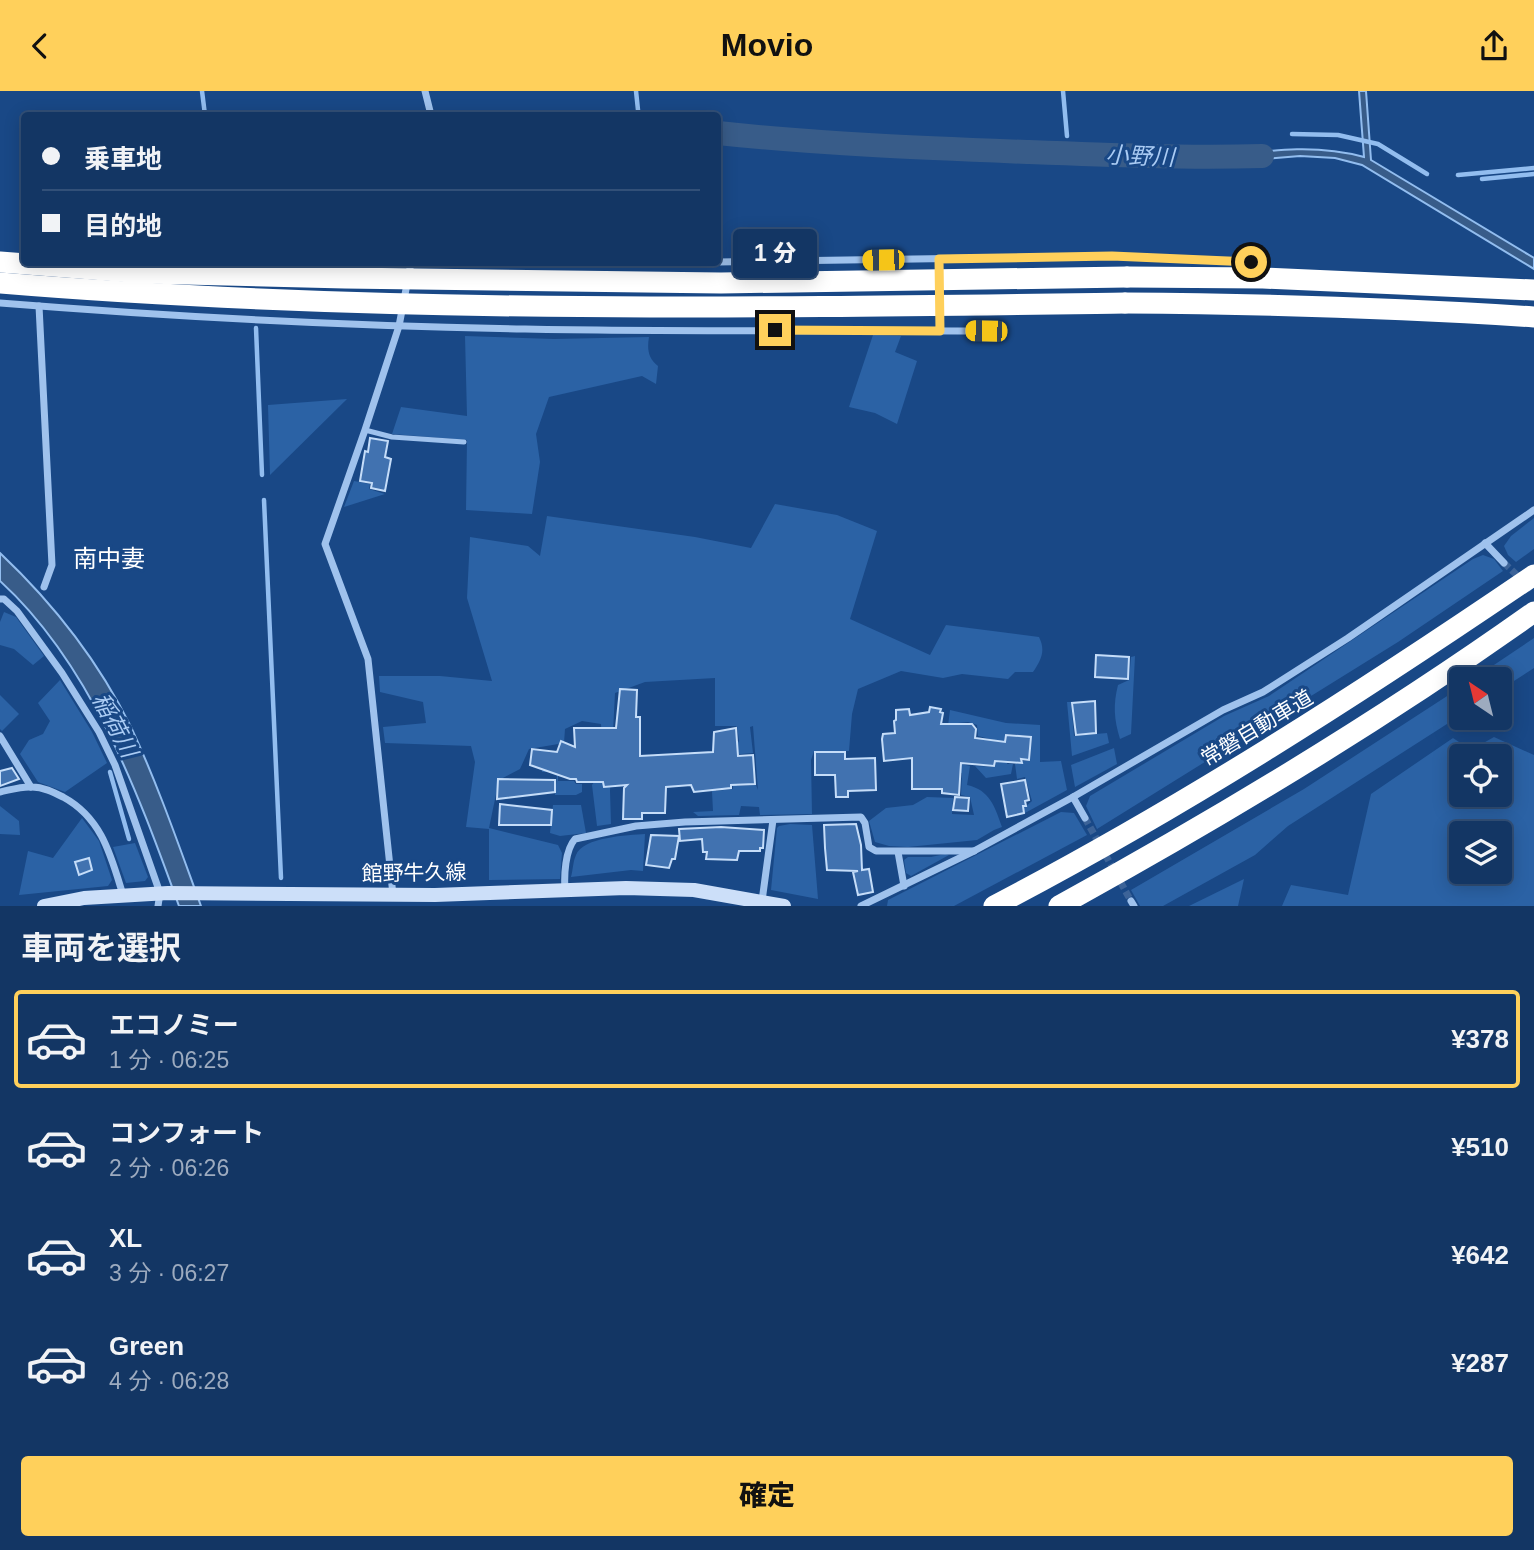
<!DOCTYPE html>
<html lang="ja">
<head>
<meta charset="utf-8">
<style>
  body { margin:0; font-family:Helvetica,"Noto Sans JP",sans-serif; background:#1c3e6a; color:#f1f3f6; height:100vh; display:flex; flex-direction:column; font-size:26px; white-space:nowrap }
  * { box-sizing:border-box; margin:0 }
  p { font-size:23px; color:#9dabbf }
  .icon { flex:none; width:38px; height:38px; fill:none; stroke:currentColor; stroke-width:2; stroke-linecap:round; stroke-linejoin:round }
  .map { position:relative; height:815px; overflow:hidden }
  .sheet { display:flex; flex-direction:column; background:#133664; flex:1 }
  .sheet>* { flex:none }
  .guide { position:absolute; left:21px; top:21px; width:700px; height:154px; border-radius:7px; box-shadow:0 4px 18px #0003,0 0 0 2px #325078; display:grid; align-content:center; height:154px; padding:0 21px; background:#133664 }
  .needle { width:46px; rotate:325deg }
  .buttons { position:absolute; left:1449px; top:576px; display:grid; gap:14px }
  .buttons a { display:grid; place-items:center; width:63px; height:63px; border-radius:7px; background:#133664; box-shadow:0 4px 18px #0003,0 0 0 2px #325078; font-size:35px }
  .end { position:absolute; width:32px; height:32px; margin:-16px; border:9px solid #ffd05b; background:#111; box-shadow:0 0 0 4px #111 }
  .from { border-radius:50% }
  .bubble { position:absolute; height:49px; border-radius:7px; background:#133664; box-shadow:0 4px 18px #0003,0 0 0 2px #325078; font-size:23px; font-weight:800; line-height:49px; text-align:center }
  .car { position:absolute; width:21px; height:42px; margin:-21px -10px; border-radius:9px; box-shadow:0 0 5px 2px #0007; background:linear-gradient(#f5c518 24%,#345 0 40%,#f5c518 0 76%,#345 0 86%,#f5c518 0) }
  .guide b { display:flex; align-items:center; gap:24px; height:66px; font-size:26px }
  .guide b+b { border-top:2px solid #325078 }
  .guide i { width:18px; height:18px; background:#f1f3f6 }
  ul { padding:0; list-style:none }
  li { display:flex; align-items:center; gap:21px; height:98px; margin:0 14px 10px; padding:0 7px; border:4px solid transparent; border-radius:7px }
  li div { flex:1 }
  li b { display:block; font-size:26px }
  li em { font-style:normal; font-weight:800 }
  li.active { border-color:#ffd05b }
  li>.icon { width:63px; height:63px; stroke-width:1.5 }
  h2 { padding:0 21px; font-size:32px; line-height:84px }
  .cta { display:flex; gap:14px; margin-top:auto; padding:14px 21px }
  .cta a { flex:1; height:80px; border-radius:7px; background:#ffd05b; color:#111; font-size:28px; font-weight:800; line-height:80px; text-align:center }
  header { display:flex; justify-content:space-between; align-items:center; height:91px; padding:0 21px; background:#ffd05b; color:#111; font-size:32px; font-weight:800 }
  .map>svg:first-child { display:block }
  .green { fill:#2b62a5; fill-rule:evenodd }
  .water { fill:#385c89; stroke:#92bdef; stroke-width:2 }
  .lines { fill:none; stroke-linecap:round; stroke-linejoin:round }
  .stream { stroke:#92bdef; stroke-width:4.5 }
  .river { stroke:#385c89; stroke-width:24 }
  .building { fill:#4172b0; stroke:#c5ddf9; stroke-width:2 }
  .street-tunnel { stroke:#3c6398; stroke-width:7; stroke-dasharray:7 3.5; stroke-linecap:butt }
  .lane { stroke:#9fc2ed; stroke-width:5 }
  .street { stroke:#9fc2ed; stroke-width:7 }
  .secondary { stroke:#ccdff9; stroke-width:14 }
  .highway { stroke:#fff; stroke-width:21 }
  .highway-bridge { stroke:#fff; stroke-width:21 }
  .route { stroke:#ffd05b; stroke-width:9 }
  .labels { text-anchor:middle; stroke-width:6; stroke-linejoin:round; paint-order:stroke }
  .street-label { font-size:21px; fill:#fff; stroke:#194886 }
  .water-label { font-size:23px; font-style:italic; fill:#abccf4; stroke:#194886 }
  .quarter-label { font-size:24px; fill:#fff; stroke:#194886 }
</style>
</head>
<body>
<header><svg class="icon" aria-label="back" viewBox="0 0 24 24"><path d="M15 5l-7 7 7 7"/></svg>Movio<svg class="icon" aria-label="share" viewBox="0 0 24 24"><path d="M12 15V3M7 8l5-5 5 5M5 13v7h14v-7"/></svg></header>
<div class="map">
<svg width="1534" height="815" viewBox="0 0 1534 815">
  <rect width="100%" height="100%" fill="#194886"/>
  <!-- green -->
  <g class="green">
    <polygon points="873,244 901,245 895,261 917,270 897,333 875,322 849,316"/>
    <path d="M 465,245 L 554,248 L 649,246 C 647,258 648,267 658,275 L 656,293 L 642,285 L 549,306 L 536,343 L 540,371 L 532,423 L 466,419 L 467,349 L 392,343 L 401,316 L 467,325 Z"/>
    <polygon points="347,308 270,384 268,314"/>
    <polygon points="354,390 370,393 369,398 385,403 344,416"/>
    <path d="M 775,413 L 837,424 L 877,440 L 850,528 L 930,564 L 946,534 L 1039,546 C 1046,560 1041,569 1033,581 L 1015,581 L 1008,588 L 962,583 L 943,587 L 901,580 L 858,598 L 852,623 L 849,660 L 814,660 L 811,669 L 812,723 L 760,724 L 759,716 L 741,715 L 739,724 L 698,725 L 693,721 L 713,720 L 710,661 L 716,700 L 733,698 L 733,692 L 736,691 L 737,695 L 756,694 L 758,699 L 753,635 L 750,636 L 753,662 L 729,664 L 739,650 L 737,635 L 715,635 L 715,587 L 645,591 L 615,602 L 610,700 L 611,733 L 597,735 L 592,694 C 605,678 602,652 601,633 L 582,630 L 565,638 L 564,652 L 529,658 L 520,678 L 499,689 L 489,737 L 558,754 L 562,762 L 560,788 L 489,789 L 489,738 L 466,736 L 475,671 L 471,655 L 385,652 L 383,636 L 426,632 L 423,611 L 380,601 L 379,585 L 440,585 L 492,590 L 467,507 L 470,446 L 528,455 L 540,465 L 547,425 L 695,446 L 751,457 Z"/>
    <polygon points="1534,427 1534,458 1516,471 1508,464 1504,455 1511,445"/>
    <polygon points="1483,464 1494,468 1503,480 1398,551 1097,738 1086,715 1090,705 1224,625 1269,605 1473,468"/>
    <polygon points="4,521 16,526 44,565 33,574 14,558 0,554 0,531"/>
    <polygon points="1534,547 1534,577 1500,599 1500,588 1473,588"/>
    <path d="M 1135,565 L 1131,643 L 1120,648 C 1114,628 1113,614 1118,594 L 1129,589 L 1131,566 Z"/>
    <polygon points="60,589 92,641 107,672 65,701 38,691 20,663 29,649 43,643 50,630 38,612"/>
    <polygon points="1461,596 1461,624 1288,735 1255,764 1163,815 1140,815 1131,799 1304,698"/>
    <polygon points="0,604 19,623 2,640 0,638"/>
    <polygon points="1067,611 1071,611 1074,645 1107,642 1109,652 1072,665"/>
    <polygon points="950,619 1006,632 1040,634 1040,671 1061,670 1067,699 1025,722 1024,717 1032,710 1025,686 1017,688 1015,673 1021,672 1022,670 1030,670 1032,645 1005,643 1003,668 1007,669 1007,673 1013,673 1011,683 986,687 975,675 995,676 997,661 1002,651 978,645 977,634 968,631 958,632 956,652 946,651"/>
    <path d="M 1494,646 L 1534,664 L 1534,815 L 1282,815 L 1291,794 L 1348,804 L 1371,703 L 1453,647 L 1471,659 ZM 1500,665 L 1500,704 L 1461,704 L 1461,665 ZM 1461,742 L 1500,742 L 1500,780 L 1461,780 Z"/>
    <polygon points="1114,657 1117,673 1075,696 1071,674"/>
    <polygon points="545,661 558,672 558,690 574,690 576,693 582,693 582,701 576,704 555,704 557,684 553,681 542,681"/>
    <path d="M 953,671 L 970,675 L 967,694 C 990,699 995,716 1002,736 L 994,739 L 977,749 L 908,756 L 889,755 L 875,751 L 869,730 L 886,717 L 913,714 L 927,706 L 953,707 L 952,723 L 974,724 L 970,706 L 961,704 L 962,682 L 943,680 Z"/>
    <polygon points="553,714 581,714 586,742 560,745 550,742"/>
    <polygon points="0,715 19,730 20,744 0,743"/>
    <polygon points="1061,721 1074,722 1087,744 954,815 887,815 888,809"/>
    <polygon points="82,727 99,750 112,789 108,795 19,804 28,760 53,767"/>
    <polygon points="790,733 812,734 818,808 771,799 777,737 779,735"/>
    <path d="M 645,743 L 643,780 L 631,779 L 571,786 C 573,779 573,770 576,764 C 583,746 628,744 645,743 Z"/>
    <polygon points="135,752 148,786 145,790 126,792 113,756"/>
    <polygon points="945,763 949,764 911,785 906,782 904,769 908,766 931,766"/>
    <polygon points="1244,788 1238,815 1189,815"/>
  </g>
  <!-- water -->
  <g class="water">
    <path d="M 1359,0 L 1366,0 L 1371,69 L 1534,167 L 1534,178 L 1362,74 L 1335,67 L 1300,65 L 1264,68 L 1224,65 C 1273,59 1316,53 1364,66 Z"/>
    <path d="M 0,462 C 53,512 99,571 131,636 C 158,694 179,755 201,815 L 179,815 C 138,702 91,573 0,490 Z"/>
  </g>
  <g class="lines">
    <!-- stream -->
    <g class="stream">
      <polyline points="202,0 205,24"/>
      <polyline points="636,0 638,19"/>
      <polyline points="1063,0 1067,45"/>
      <polyline points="1292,43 1338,44 1378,53 1427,83"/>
      <polyline points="1070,60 1070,63"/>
      <polyline points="1458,84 1534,77"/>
      <polyline points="1482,88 1534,83"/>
      <polyline points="256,237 262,384"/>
      <polyline points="264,409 281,787"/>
      <polyline points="110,681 129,748"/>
    </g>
    <!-- river -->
    <path class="river" d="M 718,42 C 821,53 924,57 1027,61 C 1106,64 1184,67 1262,65"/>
  </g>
  <!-- building -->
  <g class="building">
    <polygon points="370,347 388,350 385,366 391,368 385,400 371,397 372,392 360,390 365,360 368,361"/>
    <polygon points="1096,564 1129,566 1128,588 1095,586"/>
    <polygon points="620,598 637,599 636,626 640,626 640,665 713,661 714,641 736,637 738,665 753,664 755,693 731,694 731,697 694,701 691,694 666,696 665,722 642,722 642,728 623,728 624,697 627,694 604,696 603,691 577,691 576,688 570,688 530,674 532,658 557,661 561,650 575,656 574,637 616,637"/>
    <polygon points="1095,610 1096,642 1076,644 1072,612"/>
    <polygon points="930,616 941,618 940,621 943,622 941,633 972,633 976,638 975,647 1005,651 1006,644 1031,646 1029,669 1021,668 1022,672 995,670 994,675 961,672 959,704 942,702 942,698 912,698 912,667 884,670 882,648 883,643 895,642 894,630 896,629 896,619 909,618 910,624 929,621"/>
    <polygon points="815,661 845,661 845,668 875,667 876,699 848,700 848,706 836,706 835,684 815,684"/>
    <polygon points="12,677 19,688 0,695 0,680"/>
    <polygon points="498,688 555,689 555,701 497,708"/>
    <polygon points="1025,689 1029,709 1025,710 1026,715 1023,715 1024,722 1007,726 1001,693"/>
    <polygon points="955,706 969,707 968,720 953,719"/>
    <polygon points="500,713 552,719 551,734 499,734"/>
    <polygon points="856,733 861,754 862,779 869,778 873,801 858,804 853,781 858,780 827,779 825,757 824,734"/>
    <polygon points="721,736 764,739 763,757 760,757 760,760 739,760 737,769 706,768 707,761 703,761 702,748 680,750 679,738"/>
    <polygon points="651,744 679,745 675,768 672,768 669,777 646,774"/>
    <polygon points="89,767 92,779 79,784 75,771"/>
  </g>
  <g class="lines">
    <!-- street-tunnel -->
    <g class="street-tunnel">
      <polyline points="1504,472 1534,500"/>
      <polyline points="1085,727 1131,810"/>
    </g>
    <!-- lane -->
    <polyline class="lane" points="365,339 392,346 464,351"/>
    <!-- street -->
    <g class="street">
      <polyline points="425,0 431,24"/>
      <polyline points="939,168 940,240"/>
      <polyline points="718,171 1112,165 1251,171"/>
      <path d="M 0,212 C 175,226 349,235 525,238 C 678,241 832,239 986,240"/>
      <polyline points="39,215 52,474 44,496"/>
      <polyline points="1485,452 1504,472"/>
      <polyline points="0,508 4,508 17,520 62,582 99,641 115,674 160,802 158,815"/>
      <polyline points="0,645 31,696"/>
      <path d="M 0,701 C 10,699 22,695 32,696 C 43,696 53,701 63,706 C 102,727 111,765 123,804"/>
      <polyline points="1073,706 1085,727"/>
      <polyline points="898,761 904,795"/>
      <path d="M 565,799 C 564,785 565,759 575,748 L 636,735 L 685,731 L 861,726 L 865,732 L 869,756 L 876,760 L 974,760"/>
      <polyline points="393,804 368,568 325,453 365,339 399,235 411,172"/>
      <polyline points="762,810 773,729"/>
      <polyline points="1131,810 1134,815"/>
      <polyline points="861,815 974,760 1073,706 1223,619 1263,601 1348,547 1534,419"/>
    </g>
    <!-- secondary -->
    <polyline class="secondary" points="44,815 84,807 168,802 435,804 626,797 694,799 784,815"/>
    <!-- highway -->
    <g class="highway">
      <polyline points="1127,186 1263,187 1534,199"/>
      <path d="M 1125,212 C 1262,213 1398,217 1534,226"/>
      <path d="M 994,815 C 1182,717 1359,603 1534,484"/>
      <path d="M 1059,815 C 1223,725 1382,629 1534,521"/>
    </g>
    <!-- highway-bridge -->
    <g class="highway-bridge">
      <polyline points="0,171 144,182 345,187 721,192 1127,186"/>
      <path d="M 0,192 C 374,223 750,217 1125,212"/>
    </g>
  </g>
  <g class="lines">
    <!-- route -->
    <polyline class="route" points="775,239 940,240 939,168 1112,165 1251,171"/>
  </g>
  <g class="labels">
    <!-- street labels -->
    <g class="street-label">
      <text transform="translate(1257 637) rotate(-31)" y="7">常磐自動車道</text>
      <text transform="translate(414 782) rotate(-1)" y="7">館野牛久線</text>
    </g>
    <!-- water labels -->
    <g class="water-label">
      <text transform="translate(1140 65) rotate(2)" y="8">小野川</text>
      <text transform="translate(115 634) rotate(62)" y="8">稲荷川</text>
    </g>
    <!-- quarter labels -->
    <g class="quarter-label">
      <text x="109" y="476">南中妻</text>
    </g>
  </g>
</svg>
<div class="buttons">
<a><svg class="needle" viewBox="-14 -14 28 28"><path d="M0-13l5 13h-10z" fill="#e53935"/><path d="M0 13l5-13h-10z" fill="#9dabbf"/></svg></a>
<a><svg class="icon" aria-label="locate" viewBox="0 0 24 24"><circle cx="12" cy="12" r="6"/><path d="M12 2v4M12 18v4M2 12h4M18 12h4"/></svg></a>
<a><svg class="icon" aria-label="layers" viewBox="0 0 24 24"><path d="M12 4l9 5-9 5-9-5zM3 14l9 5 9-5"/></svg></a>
</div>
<i class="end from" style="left:1251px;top:171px"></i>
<i class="end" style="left:775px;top:239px"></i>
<div class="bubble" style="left:733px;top:138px;width:84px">1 分</div>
<i class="car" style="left:883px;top:169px;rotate:269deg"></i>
<i class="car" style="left:986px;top:240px;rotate:271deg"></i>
<div class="guide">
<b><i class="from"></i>乗車地</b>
<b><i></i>目的地</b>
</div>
</div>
<section class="sheet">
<h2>車両を選択</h2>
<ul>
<li class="active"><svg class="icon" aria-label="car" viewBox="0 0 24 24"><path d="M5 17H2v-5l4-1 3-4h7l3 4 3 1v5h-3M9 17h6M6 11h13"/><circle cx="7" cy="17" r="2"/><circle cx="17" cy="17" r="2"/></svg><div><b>エコノミー</b><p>1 分 · 06:25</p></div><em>¥378</em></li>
<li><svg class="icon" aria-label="car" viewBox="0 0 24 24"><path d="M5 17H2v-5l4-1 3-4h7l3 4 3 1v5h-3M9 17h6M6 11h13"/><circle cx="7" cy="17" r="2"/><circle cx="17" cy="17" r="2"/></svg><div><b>コンフォート</b><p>2 分 · 06:26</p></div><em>¥510</em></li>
<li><svg class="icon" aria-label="car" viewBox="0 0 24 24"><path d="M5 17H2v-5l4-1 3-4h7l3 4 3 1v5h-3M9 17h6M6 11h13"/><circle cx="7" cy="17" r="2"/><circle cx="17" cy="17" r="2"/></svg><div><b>XL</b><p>3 分 · 06:27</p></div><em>¥642</em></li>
<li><svg class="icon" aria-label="car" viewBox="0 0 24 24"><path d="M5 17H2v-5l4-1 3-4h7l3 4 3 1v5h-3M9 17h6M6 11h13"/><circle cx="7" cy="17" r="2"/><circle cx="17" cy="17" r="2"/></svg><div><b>Green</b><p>4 分 · 06:28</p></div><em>¥287</em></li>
</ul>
<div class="cta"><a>確定</a></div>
</section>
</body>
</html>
